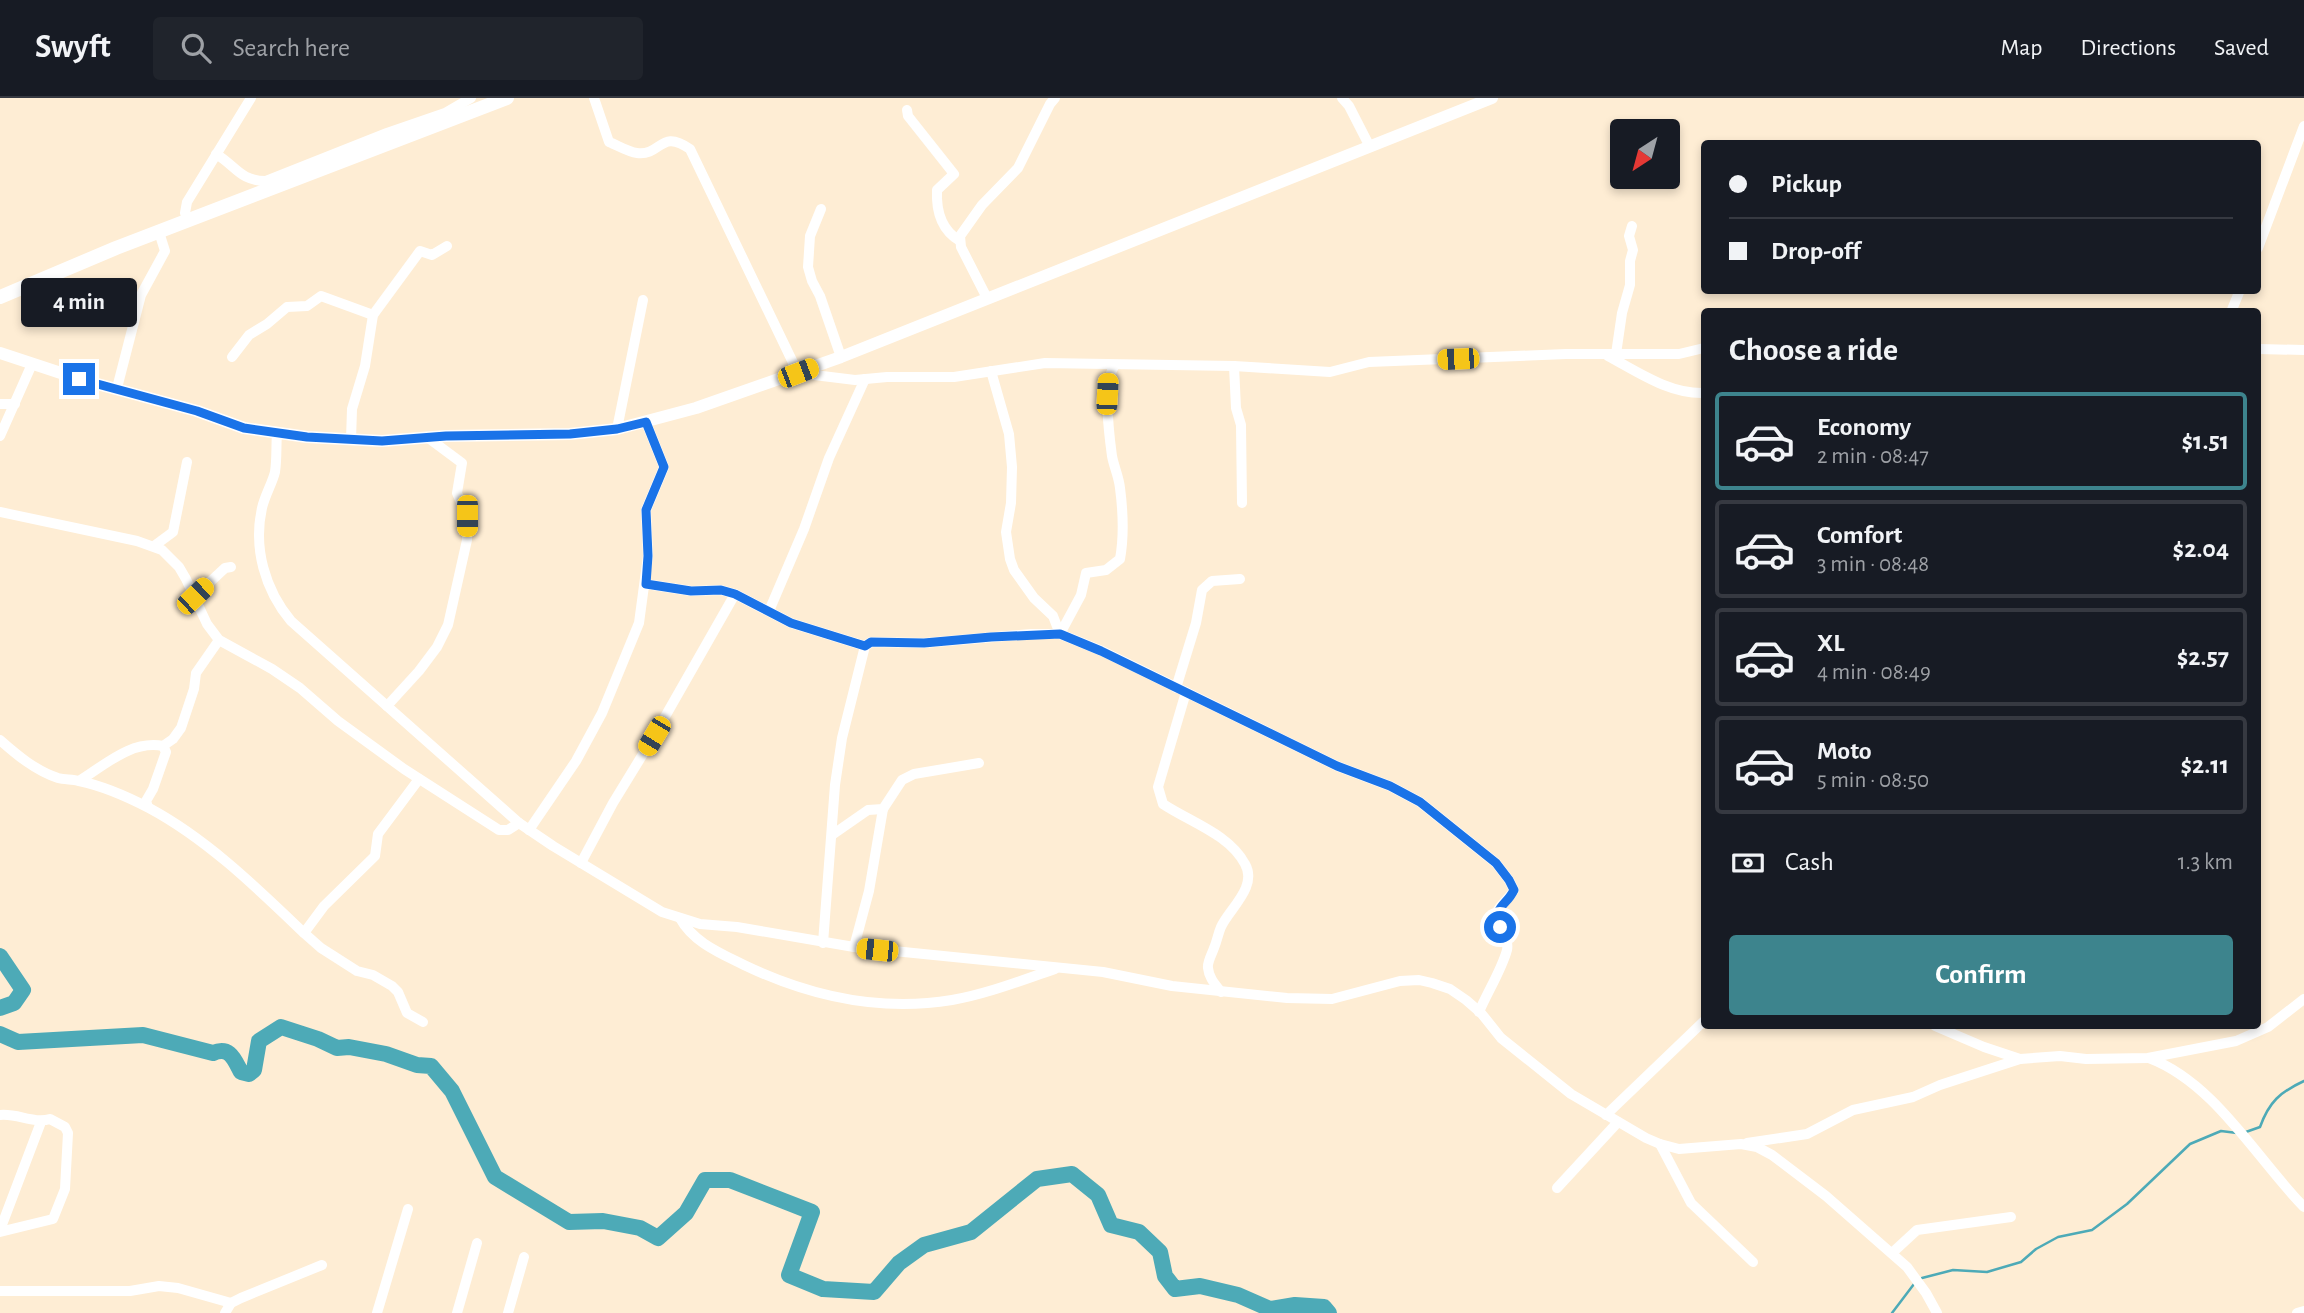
<!DOCTYPE html>
<html lang="en">
<head>
<meta charset="utf-8">
<style>
  body { margin:0; font-family:"Alegreya Sans",sans-serif; background:#20242c; color:#f1f3f6; height:100vh; display:flex; flex-direction:column; font-size:26px; white-space:nowrap }
  * { box-sizing:border-box; margin:0 }
  p { font-size:23px; color:#9ea1a6 }
  .icon { flex:none; width:38px; height:38px; fill:none; stroke:currentColor; stroke-width:2; stroke-linecap:round; stroke-linejoin:round }
  .map { position:relative; flex:1; overflow:hidden }
  .sheet { position:absolute; left:1701px; top:210px; width:560px; height:721px; display:flex; flex-direction:column; background:#171b24; border-radius:7px; box-shadow:0 4px 10px #0003 }
  .sheet>* { flex:none }
  .guide { position:absolute; left:1701px; top:42px; width:560px; height:154px; border-radius:7px; box-shadow:0 4px 10px #0003; display:grid; align-content:center; height:154px; padding:0 28px; background:#171b24 }
  .needle { width:46px; rotate:216deg }
  .buttons { position:absolute; left:1610px; top:21px; display:grid; gap:14px }
  .buttons a { display:grid; place-items:center; width:70px; height:70px; border-radius:7px; background:#171b24; box-shadow:0 4px 10px #0003; font-size:35px }
  .end { position:absolute; width:32px; height:32px; margin:-16px; border:9px solid #1a73e8; background:#fff; box-shadow:0 0 0 4px #fff }
  .from { border-radius:50% }
  .bubble { position:absolute; height:49px; border-radius:7px; background:#171b24; box-shadow:0 4px 10px #0003; font-size:23px; font-weight:600; line-height:49px; text-align:center }
  .car { position:absolute; width:21px; height:42px; margin:-21px -10px; border-radius:9px; box-shadow:0 0 5px 2px #0007; background:linear-gradient(#f5c518 24%,#345 0 40%,#f5c518 0 76%,#345 0 86%,#f5c518 0) }
  .guide b { display:flex; align-items:center; gap:24px; height:66px; font-size:26px }
  .guide b+b { border-top:2px solid #363941 }
  .guide i { width:18px; height:18px; background:#f1f3f6 }
  ul { padding:0; list-style:none }
  li { display:flex; align-items:center; gap:21px; height:98px; margin:0 14px 10px; padding:0 14px; border:4px solid #363941; border-radius:7px }
  li div { flex:1 }
  li b { display:block; font-size:26px }
  li em { font-style:normal; font-weight:600 }
  li.current { border-color:#3d848d }
  li>.icon { width:63px; height:63px; stroke-width:1.5 }
  h2 { padding:0 28px; font-size:32px; line-height:84px }
  .pay { display:flex; align-items:center; gap:18px; height:77px; padding:0 28px; font-size:26px }
  .pay p { margin-inline-start:auto }
  .primary-button { display:flex; gap:14px; margin-top:auto; padding:14px 28px }
  .primary-button a { flex:1; height:80px; border-radius:7px; background:#3d848d; color:#fff; font-size:28px; font-weight:600; line-height:80px; text-align:center }
  header { display:flex; align-items:center; gap:42px; box-sizing:border-box; height:98px; padding:0 35px; background:#171b24; border-bottom:2px solid #363941 }
  header strong { font-size:33px }
  nav { display:flex; gap:38px; margin-inline-start:auto; font-size:24px }
  .search { width:490px; height:63px; background:#20242c; display:flex; align-items:center; gap:18px; box-sizing:border-box; padding:0 24px; border-radius:7px; color:#9ea1a6; font-size:26px }
  .map>svg:first-child { display:block }
  .lines { fill:none; stroke-linecap:round; stroke-linejoin:round }
  .stream { stroke:#4daab7; stroke-width:2.5 }
  .river { stroke:#4daab7; stroke-width:16 }
  .minor { stroke:#fff; stroke-width:10 }
  .tertiary { stroke:#fff; stroke-width:12 }
  .secondary { stroke:#fff; stroke-width:14 }
  .route { stroke:#1a73e8; stroke-width:9 }
</style>
</head>
<body>
<header>
<strong>Swyft</strong>
<div class="search"><svg class="icon" aria-label="search" viewBox="0 0 24 24"><circle cx="10" cy="10" r="6"/><path d="M15 15l6 6"/></svg>Search here</div>
<nav><a>Map</a><a>Directions</a><a>Saved</a></nav>
</header>
<div class="map">
<svg width="2304" height="1215" viewBox="0 0 2304 1215">
  <rect width="100%" height="100%" fill="#feedd4"/>
  <g class="lines">
    <!-- stream -->
    <g class="stream">
      <path d="M 2243,1035 L 2260,1029 C 2269,1004 2280,994 2304,983"/>
      <polyline points="1922,1180 1953,1172 1987,1174 2021,1164 2036,1151 2058,1139 2092,1132 2127,1106 2190,1046 2221,1033 2237,1035"/>
      <polyline points="1892,1215 1914,1186"/>
    </g>
    <!-- river -->
    <g class="river">
      <polyline points="0,858 23,892 14,905 0,910"/>
      <path d="M 0,936 L 18,944 L 143,937 L 213,955 C 230,948 234,961 241,974 L 249,976 L 254,972 L 259,943 L 281,929 L 318,941 L 337,950 L 349,949 L 386,956 L 417,967 L 431,968 L 452,993 L 495,1079 L 569,1124 L 603,1123 L 640,1130 L 658,1140 L 686,1115 L 705,1082 L 730,1082 L 812,1114 L 789,1177 L 823,1191 L 874,1194 L 899,1165 L 924,1147 L 971,1134 L 1037,1081 L 1072,1076 L 1098,1097 L 1111,1127 L 1139,1134 L 1160,1154 L 1165,1178 L 1175,1191 L 1200,1188 L 1238,1197 L 1270,1211 L 1295,1207 L 1324,1209 L 1329,1215"/>
    </g>
    <!-- minor -->
    <g class="minor">
      <path d="M 594,0 L 609,44 C 617,47 628,54 637,55 C 662,58 660,30 690,51 L 798,275 L 855,282 L 887,279 L 954,279 L 1045,265 L 1234,268 L 1330,274 L 1369,264 L 1566,256 L 1679,256 L 1704,250"/>
      <polyline points="1342,0 1349,8 1370,49"/>
      <path d="M 907,12 L 908,18 L 954,76 L 937,92 C 936,113 941,132 960,143"/>
      <path d="M 216,56 C 236,68 240,83 266,83 L 387,35 L 445,15 L 471,0"/>
      <polyline points="821,111 810,138 808,169 812,183 820,198 841,259"/>
      <polyline points="189,122 185,115 187,104 251,0"/>
      <polyline points="2258,150 2304,28"/>
      <polyline points="987,200 961,149 960,138 982,107 1018,70 1050,6 1055,0"/>
      <polyline points="2231,214 2240,192"/>
      <polyline points="2258,251 2304,252"/>
      <polyline points="1616,256 1622,215 1630,187 1630,163 1633,152 1629,138 1632,128"/>
      <path d="M 1608,258 C 1638,274 1669,296 1704,295"/>
      <polyline points="232,259 249,237 267,226 287,209 307,208 321,198 373,217"/>
      <polyline points="1234,268 1236,310 1241,327 1242,405"/>
      <polyline points="991,273 1009,336 1012,369 1011,405 1006,434 1010,461 1014,472 1034,500 1053,518 1060,536"/>
      <polyline points="117,290 141,197 165,153 159,134"/>
      <polyline points="0,306 15,306"/>
      <polyline points="617,331 643,202"/>
      <path d="M 277,335 C 276,348 277,361 275,374 C 272,386 265,397 262,410 C 253,450 265,492 291,523 L 519,725 L 553,748 L 662,814 L 700,826 L 737,829 L 854,849 L 1103,874 L 1172,888 L 1287,900 L 1332,901 L 1400,883 L 1419,882 L 1432,885 L 1450,891 L 1466,902 L 1481,915 L 1501,940 L 1571,996 L 1646,1040 L 1660,1046 L 1679,1051 L 1741,1046 L 1757,1049 L 1772,1057 L 1826,1098 L 1907,1169 L 1926,1195 L 1937,1215"/>
      <polyline points="0,338 32,266"/>
      <polyline points="351,342 352,311 365,268 373,217 420,153 432,157 447,148"/>
      <polyline points="0,414 137,443 162,452 179,469 186,481 207,526 219,542 272,571 300,590 338,623 404,671 499,732 508,732 519,725"/>
      <polyline points="154,448 173,434 187,364"/>
      <polyline points="646,486 691,493 721,492 735,496 791,525 865,548"/>
      <polyline points="195,498 225,470 231,469"/>
      <polyline points="769,513 804,431 829,360 865,281"/>
      <path d="M 1060,536 L 1081,497 L 1086,475 L 1106,472 L 1120,461 C 1124,439 1123,413 1120,390 C 1119,379 1114,369 1112,358 C 1109,336 1102,285 1115,267"/>
      <polyline points="1176,590 1196,525 1202,492 1212,483 1240,481"/>
      <path d="M 1186,594 L 1158,689 L 1163,706 C 1190,724 1229,736 1245,766 C 1258,789 1229,811 1221,829 C 1218,836 1217,843 1214,850 C 1212,856 1207,864 1208,870 C 1209,880 1215,886 1221,894"/>
      <polyline points="387,608 419,573 437,549 448,527 467,442 467,418 457,395 462,365 427,339"/>
      <path d="M 0,642 C 17,657 36,673 58,680 C 65,682 72,681 79,683 C 103,688 128,699 149,710 C 207,741 257,790 304,835 L 324,808 L 375,758 L 378,736 L 419,681"/>
      <polyline points="163,648 173,641 181,630 194,591 196,575 219,542"/>
      <path d="M 79,683 C 105,667 131,642 163,648 L 166,654 L 153,691 L 146,703 L 148,709"/>
      <polyline points="529,732 576,663 602,615 639,525 648,458 646,412 664,369 646,324"/>
      <polyline points="832,737 868,712 883,711 902,682 914,676 979,665"/>
      <polyline points="581,765 613,705 654,638 735,496"/>
      <path d="M 680,820 C 693,844 720,855 744,867 C 809,898 880,914 952,902 C 987,896 1022,882 1055,871"/>
      <polyline points="304,835 321,850 357,873 373,877 392,888 398,894 407,915 423,924"/>
      <path d="M 823,845 L 835,687 L 842,640 L 865,548 L 871,544 L 924,545 L 1031,536 L 1060,536 L 1102,553 L 1337,668 L 1390,688 L 1420,704 L 1496,765 L 1509,782 L 1514,792 C 1510,800 1500,806 1497,814 C 1494,828 1510,838 1507,852 C 1502,871 1487,895 1479,914"/>
      <polyline points="854,849 869,793 883,711"/>
      <polyline points="1935,928 1984,949 2020,961"/>
      <path d="M 2149,960 C 2215,985 2256,1060 2304,1109"/>
      <path d="M 0,1017 C 17,1015 34,1026 50,1021 L 65,1029 L 68,1035 L 65,1091 L 53,1121 L 0,1134"/>
      <polyline points="1606,1017 1704,923"/>
      <polyline points="1747,1045 1807,1036 1853,1012 1913,999 1940,987 2020,961 2060,958 2086,961 2148,960 2236,943 2268,929 2304,901"/>
      <polyline points="1660,1046 1691,1105 1753,1164"/>
      <polyline points="1557,1090 1618,1024"/>
      <polyline points="0,1132 41,1024"/>
      <polyline points="1892,1155 1917,1132 2011,1119"/>
      <polyline points="0,1193 130,1193 159,1188 178,1190 231,1205"/>
      <polyline points="225,1215 231,1205 241,1200 322,1167"/>
      <polyline points="377,1215 408,1111"/>
      <polyline points="457,1215 477,1145"/>
      <polyline points="508,1215 524,1159"/>
      <polyline points="2297,1215 2304,1213"/>
    </g>
    <!-- tertiary -->
    <polyline class="tertiary" points="0,255 79,281 197,313 244,330 307,339 382,343 446,338 570,336 617,331 696,310 841,259 1492,0"/>
    <!-- secondary -->
    <polyline class="secondary" points="0,199 116,150 507,0"/>
  </g>
  <g class="lines">
    <!-- route -->
    <path class="route" d="M 79,281 L 197,313 L 244,330 L 307,339 L 382,343 L 446,338 L 570,336 L 617,331 L 646,324 L 664,369 L 646,412 L 648,458 L 646,486 L 691,493 L 721,492 L 735,496 L 791,525 L 865,548 L 871,544 L 924,545 L 991,539 L 1060,536 L 1101,553 L 1337,668 L 1390,688 L 1420,704 L 1496,765 L 1509,782 L 1514,792 C 1506,809 1493,807 1500,829"/>
  </g>
</svg>
<div class="buttons">
<a><svg class="needle" viewBox="-14 -14 28 28"><path d="M0-13l5 13h-10z" fill="#e53935"/><path d="M0 13l5-13h-10z" fill="#9ea1a6"/></svg></a>
</div>
<i class="end from" style="left:1500px;top:829px"></i>
<i class="end" style="left:79px;top:281px"></i>
<div class="bubble" style="left:21px;top:180px;width:116px">4 min</div>
<i class="car" style="left:1458px;top:261px;rotate:268deg"></i>
<i class="car" style="left:798px;top:275px;rotate:69deg"></i>
<i class="car" style="left:1107px;top:296px;rotate:3deg"></i>
<i class="car" style="left:467px;top:418px;rotate:180deg"></i>
<i class="car" style="left:195px;top:498px;rotate:46deg"></i>
<i class="car" style="left:654px;top:638px;rotate:211deg"></i>
<i class="car" style="left:877px;top:852px;rotate:276deg"></i>
<div class="guide">
<b><i class="from"></i>Pickup</b>
<b><i></i>Drop-off</b>
</div>
<section class="sheet">
<h2>Choose a ride</h2>
<ul>
<li class="current"><svg class="icon" aria-label="car" viewBox="0 0 24 24"><path d="M5 17H2v-5l4-1 3-4h7l3 4 3 1v5h-3M9 17h6M6 11h13"/><circle cx="7" cy="17" r="2"/><circle cx="17" cy="17" r="2"/></svg><div><b>Economy</b><p>2 min · 08:47</p></div><em>$1.51</em></li>
<li><svg class="icon" aria-label="car" viewBox="0 0 24 24"><path d="M5 17H2v-5l4-1 3-4h7l3 4 3 1v5h-3M9 17h6M6 11h13"/><circle cx="7" cy="17" r="2"/><circle cx="17" cy="17" r="2"/></svg><div><b>Comfort</b><p>3 min · 08:48</p></div><em>$2.04</em></li>
<li><svg class="icon" aria-label="car" viewBox="0 0 24 24"><path d="M5 17H2v-5l4-1 3-4h7l3 4 3 1v5h-3M9 17h6M6 11h13"/><circle cx="7" cy="17" r="2"/><circle cx="17" cy="17" r="2"/></svg><div><b>XL</b><p>4 min · 08:49</p></div><em>$2.57</em></li>
<li><svg class="icon" aria-label="car" viewBox="0 0 24 24"><path d="M5 17H2v-5l4-1 3-4h7l3 4 3 1v5h-3M9 17h6M6 11h13"/><circle cx="7" cy="17" r="2"/><circle cx="17" cy="17" r="2"/></svg><div><b>Moto</b><p>5 min · 08:50</p></div><em>$2.11</em></li>
</ul>
<div class="pay"><svg class="icon" aria-label="cash" viewBox="0 0 24 24"><path d="M3 7h18v10H3z"/><circle cx="12" cy="12" r="2"/></svg>Cash<p>1.3 km</p></div>
<div class="primary-button"><a>Confirm</a></div>
</section>
</div>
</body>
</html>
